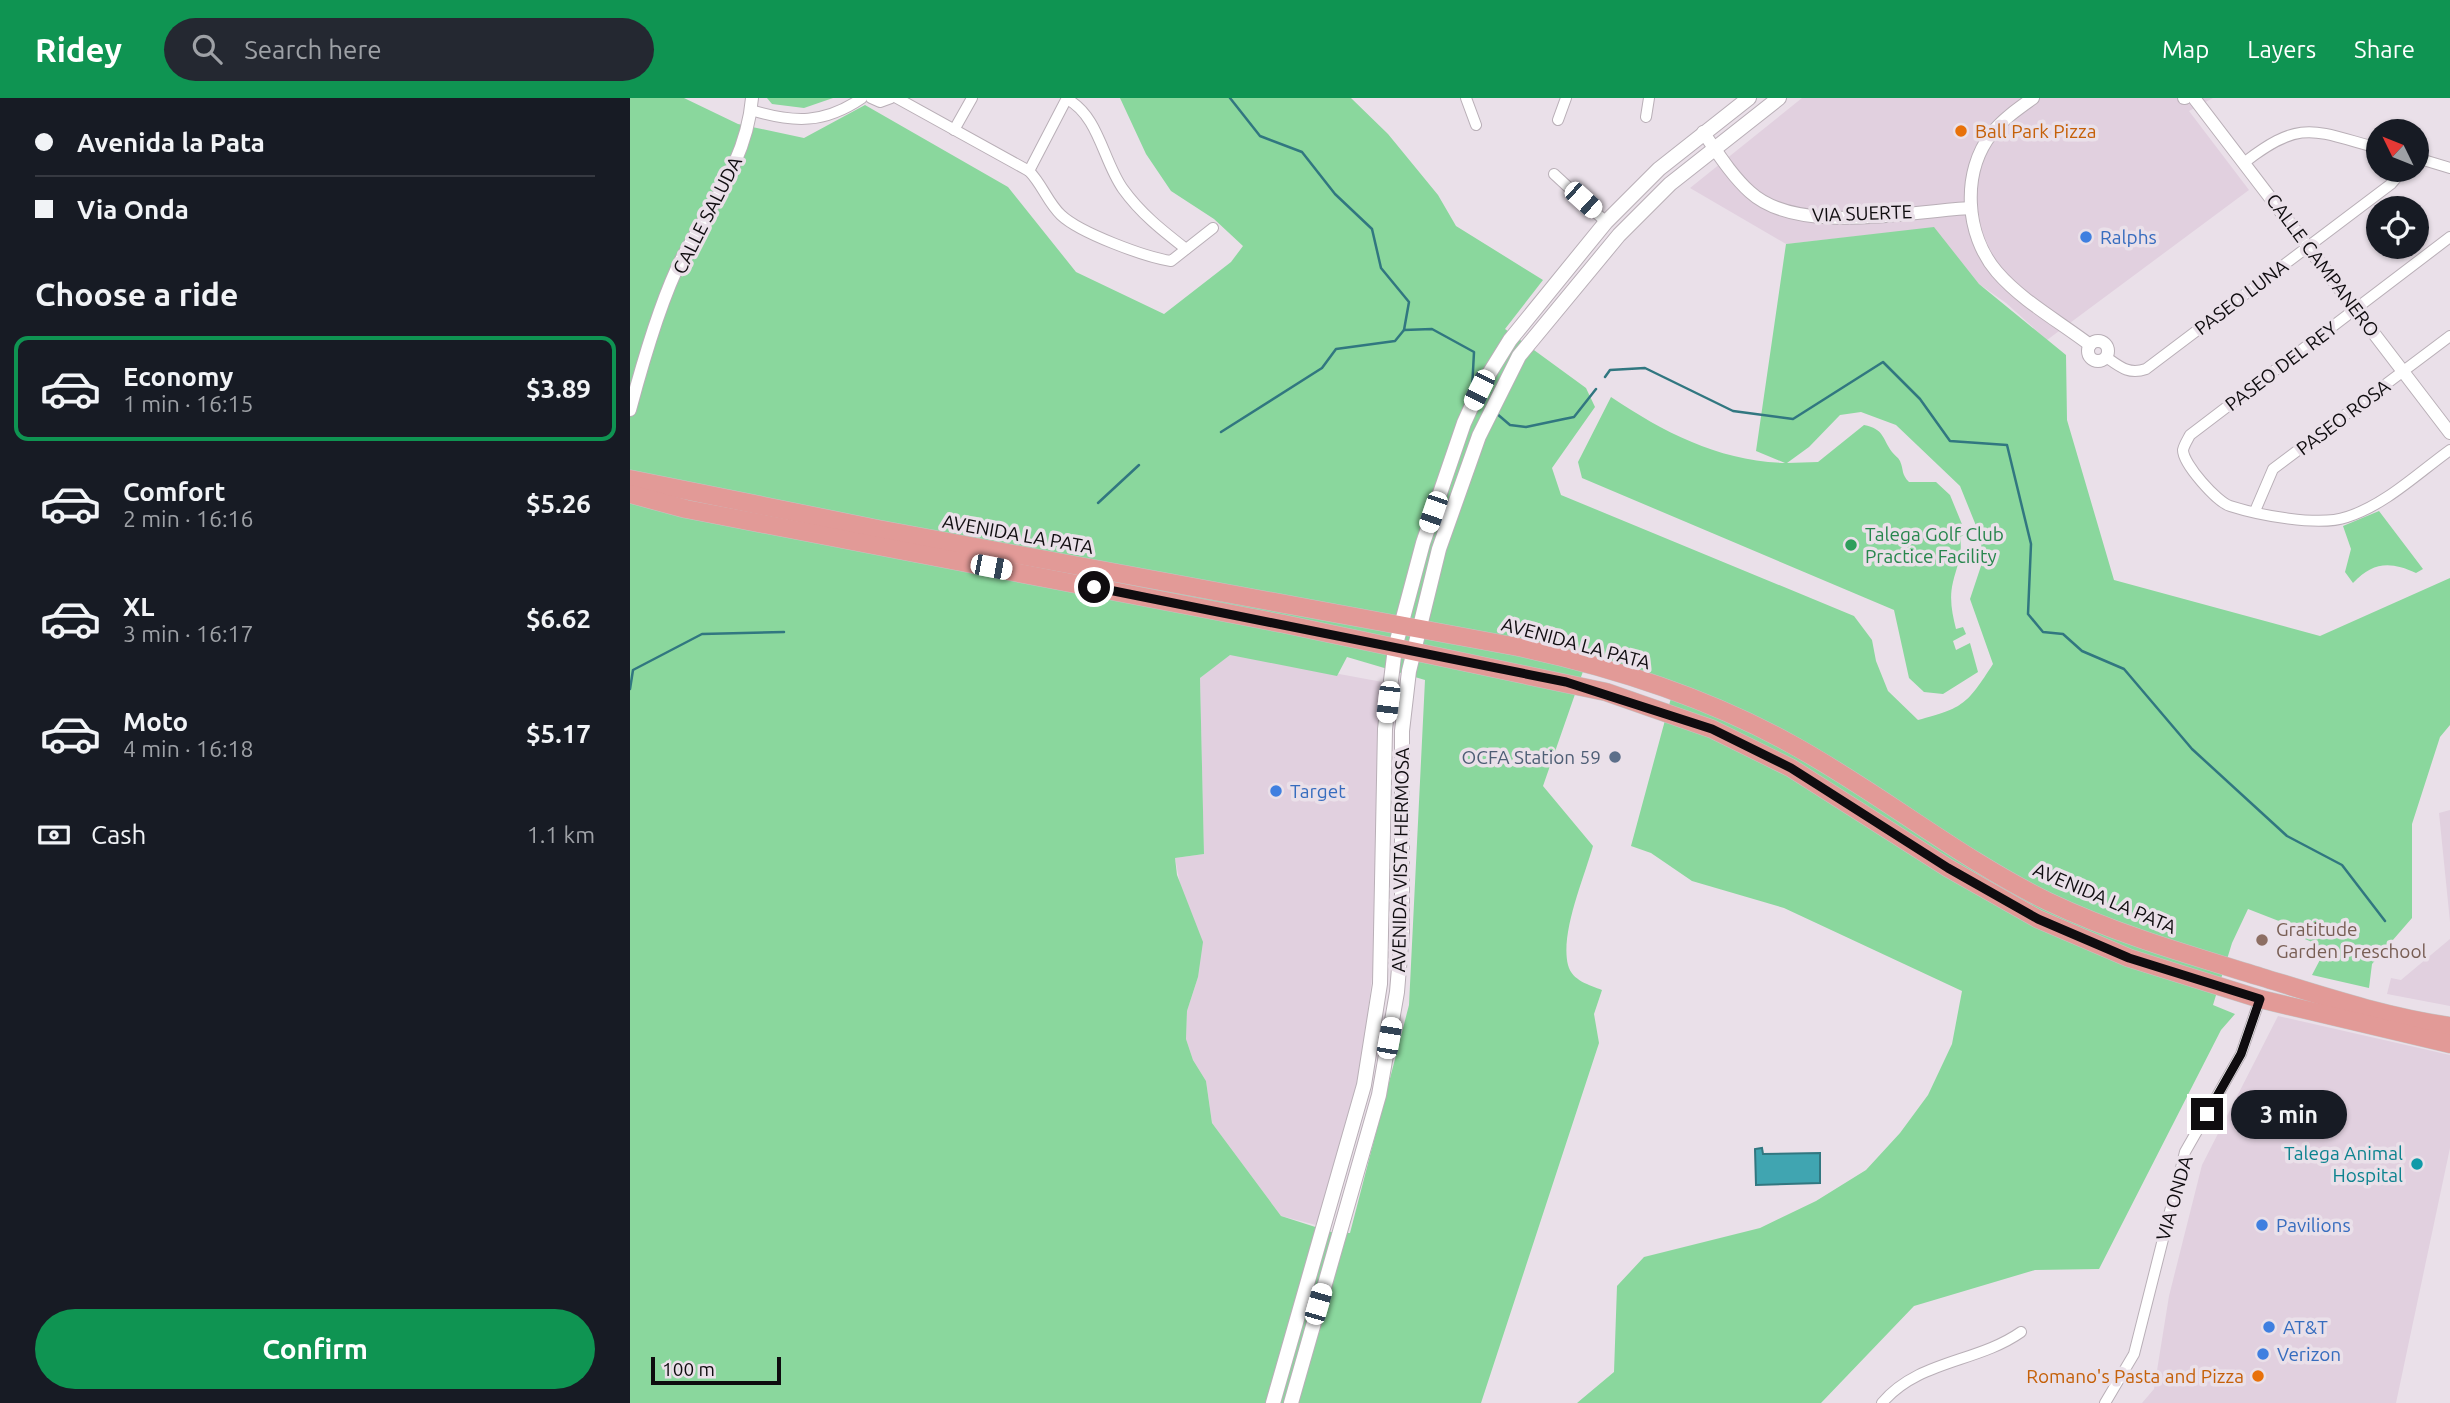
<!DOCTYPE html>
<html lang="en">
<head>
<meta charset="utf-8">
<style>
  body { margin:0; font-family:Ubuntu,sans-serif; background:#242831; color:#f1f3f6; height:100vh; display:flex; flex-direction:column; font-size:26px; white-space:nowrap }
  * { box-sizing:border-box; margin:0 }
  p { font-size:23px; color:#9ea1a6 }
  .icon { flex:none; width:38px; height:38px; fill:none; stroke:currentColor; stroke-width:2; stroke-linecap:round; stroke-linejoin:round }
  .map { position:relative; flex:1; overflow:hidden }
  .details { display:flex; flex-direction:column; background:#171b24; width:630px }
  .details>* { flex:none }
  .hud { display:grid; align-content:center; height:154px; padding:0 35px; background:#171b24 }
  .needle { width:46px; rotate:313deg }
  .tools { position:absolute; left:1736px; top:21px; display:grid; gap:14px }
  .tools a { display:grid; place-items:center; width:63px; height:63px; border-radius:50%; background:#171b24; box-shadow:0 2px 5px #0004; font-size:35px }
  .scale { position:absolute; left:21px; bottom:18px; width:130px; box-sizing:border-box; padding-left:7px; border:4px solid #0f0c0f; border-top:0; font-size:19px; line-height:24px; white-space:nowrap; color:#0f0c0f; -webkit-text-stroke:5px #eae0e9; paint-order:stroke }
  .end { position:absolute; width:32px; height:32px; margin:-16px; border:9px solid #0f0c0f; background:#fff; box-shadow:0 0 0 4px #fff }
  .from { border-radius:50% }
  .bubble { position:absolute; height:49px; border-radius:24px; background:#171b24; box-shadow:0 2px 5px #0004; font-size:23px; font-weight:600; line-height:49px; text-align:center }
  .car { position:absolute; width:21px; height:42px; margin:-21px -10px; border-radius:9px; box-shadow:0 0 5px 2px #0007; background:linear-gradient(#fff 24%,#345 0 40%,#fff 0 76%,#345 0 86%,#fff 0) }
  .hud b { display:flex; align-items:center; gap:24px; height:66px; font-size:26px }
  .hud b+b { border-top:2px solid #363941 }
  .hud i { width:18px; height:18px; background:#f1f3f6 }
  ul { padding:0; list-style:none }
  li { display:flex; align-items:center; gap:21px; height:105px; margin:0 14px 10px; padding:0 21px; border:4px solid transparent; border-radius:14px }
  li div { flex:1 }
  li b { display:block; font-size:26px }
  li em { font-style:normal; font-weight:600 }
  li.on { border-color:#0f9452 }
  li>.icon { width:63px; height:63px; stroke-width:1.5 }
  h2 { padding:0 35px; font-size:32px; line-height:84px }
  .pay { display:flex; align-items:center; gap:18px; height:77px; padding:0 35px; font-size:26px }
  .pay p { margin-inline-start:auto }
  .action { display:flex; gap:14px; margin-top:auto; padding:14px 35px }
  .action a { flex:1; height:80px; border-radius:42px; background:#0f9452; color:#fff; font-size:28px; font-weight:600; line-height:80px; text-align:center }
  header { display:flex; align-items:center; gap:42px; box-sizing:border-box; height:98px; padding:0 35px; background:#0f9452; color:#fff }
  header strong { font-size:33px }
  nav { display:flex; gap:38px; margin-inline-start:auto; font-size:24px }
  .search { width:490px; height:63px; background:#242831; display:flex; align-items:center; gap:18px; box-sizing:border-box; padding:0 24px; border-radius:38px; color:#9ea1a6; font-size:26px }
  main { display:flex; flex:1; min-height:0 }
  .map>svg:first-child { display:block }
  .built { fill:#e1d0df }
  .green { fill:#8ad79d; fill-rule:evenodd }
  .water { fill:#40a5b1; stroke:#317780; stroke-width:2 }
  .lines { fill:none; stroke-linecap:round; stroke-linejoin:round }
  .stream { stroke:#317780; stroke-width:2.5 }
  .minor-casing { stroke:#b9afb7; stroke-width:12 }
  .tertiary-casing { stroke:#b9afb7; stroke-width:14 }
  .secondary-casing { stroke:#b9afb7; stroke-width:16 }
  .trunk-casing { stroke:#c5c5c5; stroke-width:19 }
  .minor { stroke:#fff; stroke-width:10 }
  .tertiary { stroke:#fff; stroke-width:12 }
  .secondary { stroke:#fff; stroke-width:14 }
  .trunk { stroke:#e29a97; stroke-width:18 }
  .route { stroke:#0f0c0f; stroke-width:9 }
  .food-dot { fill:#e8710a; stroke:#eae0e9; stroke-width:2.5 }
  .shop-dot { fill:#3f7fe0; stroke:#eae0e9; stroke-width:2.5 }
  .leisure-dot { fill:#2e9e5b; stroke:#eae0e9; stroke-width:2.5 }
  .service-dot { fill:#5c6f8a; stroke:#eae0e9; stroke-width:2.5 }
  .education-dot { fill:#8d6e63; stroke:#eae0e9; stroke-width:2.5 }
  .culture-dot { fill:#0f9aa8; stroke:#eae0e9; stroke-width:2.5 }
  .labels { text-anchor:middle; stroke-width:7; stroke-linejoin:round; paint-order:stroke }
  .food-label { font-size:19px; fill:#c56008; stroke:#eae0e9; text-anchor:start }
  .street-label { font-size:19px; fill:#0f0c0f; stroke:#eae0e9 }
  .shop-label { font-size:19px; fill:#366cbe; stroke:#eae0e9; text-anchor:start }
  .leisure-label { font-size:19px; fill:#27864d; stroke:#eae0e9; text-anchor:start }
  .service-label { font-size:19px; fill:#4e5e75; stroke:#eae0e9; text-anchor:end }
  .education-label { font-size:19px; fill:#785e54; stroke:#eae0e9; text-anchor:start }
  .culture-label { font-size:19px; fill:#0d838f; stroke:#eae0e9; text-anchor:end }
</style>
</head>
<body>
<header>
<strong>Ridey</strong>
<div class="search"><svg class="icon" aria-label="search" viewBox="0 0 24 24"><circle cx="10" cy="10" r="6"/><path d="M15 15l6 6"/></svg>Search here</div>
<nav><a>Map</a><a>Layers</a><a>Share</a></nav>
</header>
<main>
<section class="details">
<div class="hud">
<b><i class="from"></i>Avenida la Pata</b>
<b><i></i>Via Onda</b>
</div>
<h2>Choose a ride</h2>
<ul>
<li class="on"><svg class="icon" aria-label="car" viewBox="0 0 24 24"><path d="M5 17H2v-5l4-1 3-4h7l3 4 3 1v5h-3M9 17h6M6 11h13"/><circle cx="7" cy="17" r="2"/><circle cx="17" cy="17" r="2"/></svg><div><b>Economy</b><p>1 min · 16:15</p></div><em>$3.89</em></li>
<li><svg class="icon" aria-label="car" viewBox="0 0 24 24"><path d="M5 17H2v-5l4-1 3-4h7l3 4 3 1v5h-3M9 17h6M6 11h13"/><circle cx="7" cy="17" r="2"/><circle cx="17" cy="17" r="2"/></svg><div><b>Comfort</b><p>2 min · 16:16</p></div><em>$5.26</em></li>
<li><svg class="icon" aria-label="car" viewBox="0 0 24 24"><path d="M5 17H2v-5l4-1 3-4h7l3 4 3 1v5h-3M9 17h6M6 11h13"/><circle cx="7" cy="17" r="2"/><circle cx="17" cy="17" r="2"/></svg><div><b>XL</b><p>3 min · 16:17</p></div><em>$6.62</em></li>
<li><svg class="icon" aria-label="car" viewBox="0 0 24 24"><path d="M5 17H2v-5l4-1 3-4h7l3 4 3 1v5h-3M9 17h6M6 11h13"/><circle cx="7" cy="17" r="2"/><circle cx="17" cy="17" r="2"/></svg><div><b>Moto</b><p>4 min · 16:18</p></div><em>$5.17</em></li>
</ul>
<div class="pay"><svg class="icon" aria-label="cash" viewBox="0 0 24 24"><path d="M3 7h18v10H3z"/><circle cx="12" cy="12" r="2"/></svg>Cash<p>1.1 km</p></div>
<div class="action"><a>Confirm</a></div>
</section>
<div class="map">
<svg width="1820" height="1305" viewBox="0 0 1820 1305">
  <rect width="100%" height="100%" fill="#eae0e9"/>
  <!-- built -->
  <g class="built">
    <polygon points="1172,0 1583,0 1559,13 1619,92 1417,242 1376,205 1349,186 1304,130 1156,146 1060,90"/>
    <polygon points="600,556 758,585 748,827 730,983 690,1128 651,1118 582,1025 576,983 563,962 556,941 557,913 568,879 545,760 574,756 570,580"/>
    <polygon points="1820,712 1820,824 1809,715"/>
    <polygon points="1820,841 1820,908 1757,896 1761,880 1771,882"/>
    <polygon points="1648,918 1820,957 1820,1050 1766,1305 1512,1305 1524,1291 1539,1198 1572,1067"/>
  </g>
  <!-- green -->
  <g class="green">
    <path d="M 0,0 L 54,0 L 108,26 L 174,40 L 235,7 L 378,89 L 446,174 L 534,216 L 601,164 L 613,148 L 584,121 L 541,93 L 516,56 L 490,0 L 721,0 L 758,36 L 808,97 L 826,128 L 913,182 L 875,231 L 956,290 L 965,309 L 922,370 L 931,397 L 1224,518 L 1242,542 L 1246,563 L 1258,593 L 1288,622 C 1334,610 1337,606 1363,566 L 1340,501 L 1352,465 L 1351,440 L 1330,388 L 1266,327 L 1231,314 L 1210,317 L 1179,349 L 1157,365 L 1188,364 L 1234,327 C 1254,331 1252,340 1262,354 C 1264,357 1268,359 1270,363 C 1274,372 1271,376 1279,384 L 1306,384 L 1320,397 L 1336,436 L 1330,439 C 1333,457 1327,467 1323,484 C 1319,500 1322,515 1326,531 L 1333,529 L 1336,536 L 1323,543 L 1326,552 L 1340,545 L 1348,574 L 1313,596 L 1294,594 L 1279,580 L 1264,512 L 952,380 L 948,364 L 981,299 C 1035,335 1089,363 1155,365 L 1126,353 L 1156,146 L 1304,129 L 1349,186 L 1436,257 L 1437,322 L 1484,482 L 1690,538 L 1820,480 L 1820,627 L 1810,639 L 1782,726 L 1782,820 L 1742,866 L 1739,890 L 1682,877 L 1693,856 L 1681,849 L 1682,844 L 1653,832 L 1654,825 L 1618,811 L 1602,845 L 1583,907 L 1605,916 L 1591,932 L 1469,1171 L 1405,1172 L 1284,1208 L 1191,1305 L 947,1305 L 984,1274 L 987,1188 L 1014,1159 L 1130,1130 L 1186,1103 L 1236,1072 L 1270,1035 L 1298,997 L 1322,946 L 1332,893 L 1154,810 L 1062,783 L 1021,755 L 1001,748 L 1044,589 L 958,559 L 913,688 L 963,748 C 954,780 930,835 938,867 C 942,883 960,887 972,892 L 964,916 L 969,945 L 851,1305 L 0,1305 ZM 600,557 L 707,578 L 717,559 L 795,582 L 779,907 L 720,1135 L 701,1134 L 651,1118 L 582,1025 L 576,983 L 563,962 L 556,941 L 557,913 L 568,879 L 573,844 L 547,777 L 545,760 L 574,756 L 570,580 Z"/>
    <polygon points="137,0 203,0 174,10 142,6"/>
    <path d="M 1749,413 L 1793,471 L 1786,475 C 1760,463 1743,464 1723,485 L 1715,474 L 1721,451 L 1713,428 Z"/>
  </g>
  <!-- water -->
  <polygon class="water" points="1132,1050 1133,1056 1190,1055 1190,1085 1126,1087 1125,1051"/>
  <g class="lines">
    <!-- stream -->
    <g class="stream">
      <polyline points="600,0 630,38 672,54 705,96 742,131 751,170 779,204 774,232 802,231 844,254 842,292"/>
      <polyline points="975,279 980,272 1015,270 1103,313 1163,321 1253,264 1290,301 1320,343 1377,347 1401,446 1398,516 1413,534 1433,536 1452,553 1494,571 1562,651 1657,738 1712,767 1755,823"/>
      <polyline points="866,315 880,327 896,329 934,321 944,319 966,291"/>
      <polyline points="591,334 692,270 706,251 765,243 774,232"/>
      <polyline points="468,405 509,367"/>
      <polyline points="0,591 3,572 72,536 154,534"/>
    </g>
    <defs>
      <g id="minor">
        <polyline points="241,0 250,4 261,0"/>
        <path d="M 267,0 L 399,73 C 412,86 418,105 431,117 C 450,135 515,159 541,163 L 583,130"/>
        <polyline points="836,0 846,27"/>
        <path d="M 437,1 C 469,18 473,63 493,91 C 511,116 533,133 556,151"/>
        <path d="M 121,12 C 164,25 194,26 232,0"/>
        <polyline points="1016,19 1019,0"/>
        <polyline points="928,22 936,0"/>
        <polyline points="324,32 342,0"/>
        <polyline points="1787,60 1820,70"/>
        <path d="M 1615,64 C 1672,20 1684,33 1748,50"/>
        <polyline points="399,73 437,0"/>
        <polyline points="924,76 976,124"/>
        <path d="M 1820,139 L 1560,337 C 1558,341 1554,347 1553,352 C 1553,366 1587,404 1600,408 C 1628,417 1689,429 1717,419 C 1755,407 1788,375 1820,352"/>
        <path d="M 1476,259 C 1490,269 1499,277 1516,271 L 1761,86 L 1773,72"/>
        <polyline points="1625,413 1643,371 1820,238"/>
        <path d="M 1252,1305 C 1288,1262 1347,1265 1391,1234"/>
        <polyline points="1475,1305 1504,1256 1555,1054 1611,956 1630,901"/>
      </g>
      <g id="tertiary">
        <path d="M 1403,0 C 1389,10 1373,21 1362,35 C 1331,74 1335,137 1367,174 C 1392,203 1430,224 1460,247"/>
        <polyline points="1554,0 1555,0"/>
        <polyline points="1564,0 1820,335"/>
        <path d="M 1073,34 C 1087,54 1102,78 1120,94 C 1168,138 1280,113 1341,110"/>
        <circle cx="1468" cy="253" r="10"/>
        <path d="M 0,312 C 12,267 31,201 52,160 C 80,108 117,62 122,0"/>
      </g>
      <g id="secondary">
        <polyline points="643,1305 734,987 750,886 755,631 765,550 793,445 834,325 849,292 880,242 976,124 1029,71 1119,0"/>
        <polyline points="661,1305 749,997 767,894 772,834 772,633 779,573 809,451 849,338 889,258 989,137 1040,86 1149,0"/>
      </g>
      <g id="trunk">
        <path d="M 0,381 L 248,431 L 888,549 C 982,569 1076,599 1161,646 C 1249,694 1327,759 1417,803 C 1486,836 1559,857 1631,879 C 1693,898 1756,919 1820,928"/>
        <polyline points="0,396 56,411 654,526 976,594 1082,631 1161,670 1318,770 1408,821 1499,860 1630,901 1820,946"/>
      </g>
    </defs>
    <!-- minor casing -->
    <use href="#minor" class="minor-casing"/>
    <!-- tertiary casing -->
    <use href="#tertiary" class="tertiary-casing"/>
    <!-- secondary casing -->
    <use href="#secondary" class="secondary-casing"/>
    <!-- trunk casing -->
    <use href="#trunk" class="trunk-casing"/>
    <!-- minor -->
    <use href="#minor" class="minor"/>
    <!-- tertiary -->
    <use href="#tertiary" class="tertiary"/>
    <!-- secondary -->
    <use href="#secondary" class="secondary"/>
    <!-- trunk -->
    <use href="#trunk" class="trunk"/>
  </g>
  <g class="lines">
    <!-- route -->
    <polyline class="route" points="464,489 936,584 1082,631 1161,670 1318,770 1408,821 1499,860 1630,901 1611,956 1577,1016"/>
  </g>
  <!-- markers -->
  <g class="food-dot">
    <circle cx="1331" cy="33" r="7"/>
    <circle cx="1628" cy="1278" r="7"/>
  </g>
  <g class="shop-dot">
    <circle cx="1456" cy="139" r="7"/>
    <circle cx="646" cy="693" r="7"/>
    <circle cx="1632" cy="1127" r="7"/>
    <circle cx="1639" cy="1229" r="7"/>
    <circle cx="1633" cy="1256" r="7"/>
  </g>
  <circle class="leisure-dot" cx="1221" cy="447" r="7"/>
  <circle class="service-dot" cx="985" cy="659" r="7"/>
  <circle class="education-dot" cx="1632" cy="842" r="7"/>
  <circle class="culture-dot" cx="1787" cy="1066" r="7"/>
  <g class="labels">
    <!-- food labels -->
    <g class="food-label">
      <text x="1345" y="40">Ball Park Pizza</text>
      <text x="1614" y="1285" text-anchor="end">Romano's Pasta and Pizza</text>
    </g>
    <!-- street labels -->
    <g class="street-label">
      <text transform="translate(1232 115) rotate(-2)" y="7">VIA SUERTE</text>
      <text transform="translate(77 117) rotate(-63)" y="7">CALLE SALUDA</text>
      <text transform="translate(1693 167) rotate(53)" y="7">CALLE CAMPANERO</text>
      <text transform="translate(1611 199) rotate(-37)" y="7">PASEO LUNA</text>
      <text transform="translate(1651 268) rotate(-37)" y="7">PASEO DEL REY</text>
      <text transform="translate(1713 319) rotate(-37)" y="7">PASEO ROSA</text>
      <text transform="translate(388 436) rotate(10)" y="7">AVENIDA LA PATA</text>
      <text transform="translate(946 545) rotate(15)" y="7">AVENIDA LA PATA</text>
      <text transform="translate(770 762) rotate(-89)" y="7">AVENIDA VISTA HERMOSA</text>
      <text transform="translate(1475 800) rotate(23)" y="7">AVENIDA LA PATA</text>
      <text transform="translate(1544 1100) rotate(-74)" y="7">VIA ONDA</text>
    </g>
    <!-- shop labels -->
    <g class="shop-label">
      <text x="1470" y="146">Ralphs</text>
      <text x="660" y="700">Target</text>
      <text x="1646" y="1134">Pavilions</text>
      <text x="1653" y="1236">AT&amp;T</text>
      <text x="1647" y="1263">Verizon</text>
    </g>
    <!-- leisure labels -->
    <g class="leisure-label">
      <text x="1235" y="443">Talega Golf Club<tspan x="1235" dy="22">Practice Facility</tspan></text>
    </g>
    <!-- service labels -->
    <g class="service-label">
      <text x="971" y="666">OCFA Station 59</text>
    </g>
    <!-- education labels -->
    <g class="education-label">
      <text x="1646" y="838">Gratitude<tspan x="1646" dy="22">Garden Preschool</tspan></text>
    </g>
    <!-- culture labels -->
    <g class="culture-label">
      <text x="1773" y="1062">Talega Animal<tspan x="1773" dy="22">Hospital</tspan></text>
    </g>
  </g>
</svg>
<div class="tools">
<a><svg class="needle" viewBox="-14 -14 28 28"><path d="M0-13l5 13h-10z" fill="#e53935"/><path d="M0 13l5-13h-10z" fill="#9ea1a6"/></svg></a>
<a><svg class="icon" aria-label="locate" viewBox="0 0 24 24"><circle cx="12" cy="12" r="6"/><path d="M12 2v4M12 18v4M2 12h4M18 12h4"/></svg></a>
</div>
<div class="scale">100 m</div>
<i class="end from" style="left:464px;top:489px"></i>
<i class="end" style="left:1577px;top:1016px"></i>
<div class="bubble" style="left:1601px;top:992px;width:116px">3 min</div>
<i class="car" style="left:953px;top:102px;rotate:132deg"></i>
<i class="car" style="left:849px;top:292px;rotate:206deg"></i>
<i class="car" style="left:803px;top:414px;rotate:199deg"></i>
<i class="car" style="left:361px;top:469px;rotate:101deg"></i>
<i class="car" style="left:758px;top:604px;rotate:187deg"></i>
<i class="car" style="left:759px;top:940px;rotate:10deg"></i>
<i class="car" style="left:688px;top:1206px;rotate:16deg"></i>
</div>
</main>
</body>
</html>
